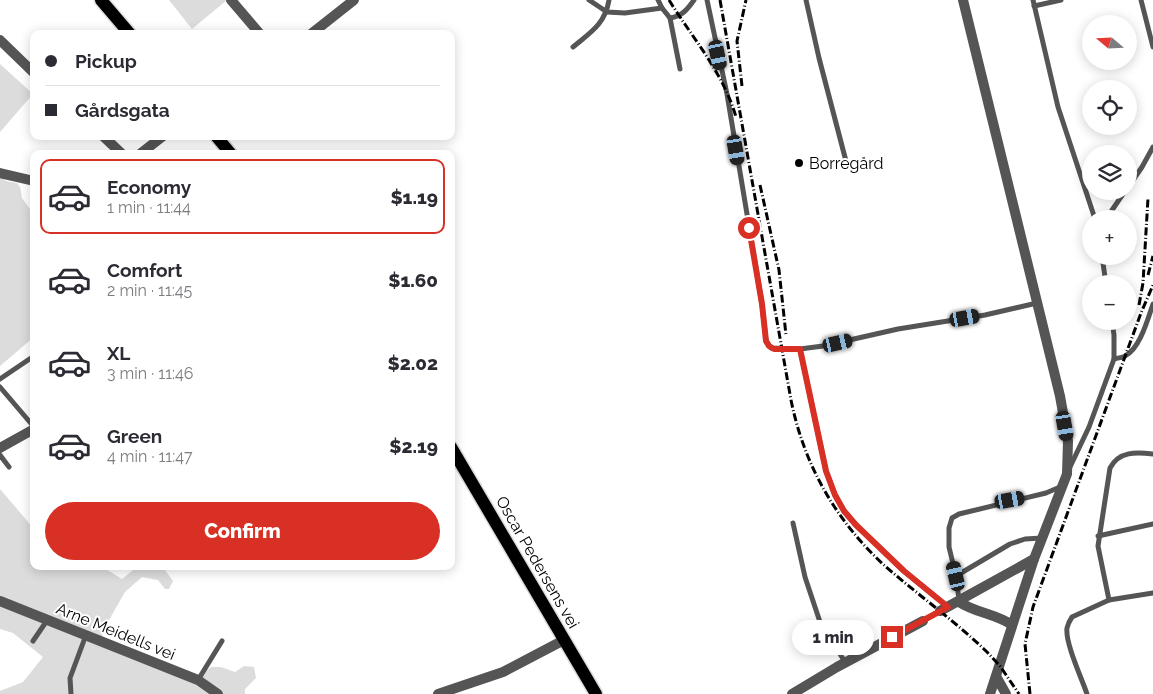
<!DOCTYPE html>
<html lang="en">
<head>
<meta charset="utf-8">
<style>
  body { margin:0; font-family:Raleway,sans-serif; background:#f7f7f7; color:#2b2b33; height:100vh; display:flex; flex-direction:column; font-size:19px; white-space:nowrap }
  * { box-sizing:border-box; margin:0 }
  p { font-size:16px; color:#7c7c81 }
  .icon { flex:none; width:28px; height:28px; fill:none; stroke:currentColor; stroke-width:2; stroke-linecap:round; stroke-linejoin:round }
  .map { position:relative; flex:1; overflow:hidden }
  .sheet { position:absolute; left:30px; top:150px; width:425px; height:420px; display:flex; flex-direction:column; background:#fff; border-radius:10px; box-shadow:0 2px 12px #0003 }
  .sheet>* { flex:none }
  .guide { position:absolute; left:30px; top:30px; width:425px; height:110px; border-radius:10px; box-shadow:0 2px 12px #0003; display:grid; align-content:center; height:110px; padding:0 15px; background:#fff }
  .needle { width:32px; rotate:289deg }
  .controls { position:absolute; left:1082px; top:15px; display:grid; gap:10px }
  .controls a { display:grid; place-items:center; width:55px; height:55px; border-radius:50%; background:#fff; box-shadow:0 2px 12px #0003; font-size:25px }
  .end { position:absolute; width:22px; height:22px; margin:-11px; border:6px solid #d93025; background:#fff; box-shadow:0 0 0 2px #fff }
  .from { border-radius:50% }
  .bubble { position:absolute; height:35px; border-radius:18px; background:#fff; box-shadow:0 2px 12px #0003; font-size:16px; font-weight:800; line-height:35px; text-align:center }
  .car { position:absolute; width:15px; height:30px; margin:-15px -8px; border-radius:6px; box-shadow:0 0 4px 1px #0007; background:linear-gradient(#222 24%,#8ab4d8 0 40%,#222 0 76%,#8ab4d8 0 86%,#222 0) }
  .guide b { display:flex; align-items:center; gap:18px; height:48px; font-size:19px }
  .guide b+b { border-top:1px solid #e1e1e2 }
  .guide i { width:12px; height:12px; background:#2b2b33 }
  ul { padding:9px 0 0; list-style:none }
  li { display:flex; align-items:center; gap:15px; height:75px; margin:0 10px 8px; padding:0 5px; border:2px solid transparent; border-radius:10px }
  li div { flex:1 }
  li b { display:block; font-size:19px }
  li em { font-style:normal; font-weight:800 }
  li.on { border-color:#d93025 }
  li>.icon { width:45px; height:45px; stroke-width:1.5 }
  .button { display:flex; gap:10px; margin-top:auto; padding:10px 15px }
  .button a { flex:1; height:58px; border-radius:30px; background:#d93025; color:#fff; font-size:20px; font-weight:800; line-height:58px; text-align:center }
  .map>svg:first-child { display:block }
  .green { fill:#dcdcdc }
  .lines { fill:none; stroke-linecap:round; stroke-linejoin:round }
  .primary-casing { stroke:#dbdbdb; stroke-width:15 }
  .lane { stroke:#555; stroke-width:5 }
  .street { stroke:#555; stroke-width:10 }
  .primary { stroke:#000; stroke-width:12 }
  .rail { stroke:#000; stroke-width:3; stroke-dasharray:8 2.5 1 2.5; stroke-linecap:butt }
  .route { stroke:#d93025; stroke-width:6 }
  .poi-dot { fill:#000; stroke:#fff; stroke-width:2 }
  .labels { text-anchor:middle; stroke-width:4; stroke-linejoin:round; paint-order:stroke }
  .poi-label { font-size:16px; fill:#000; stroke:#fff; text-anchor:start }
  .street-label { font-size:16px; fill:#000; stroke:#fff }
</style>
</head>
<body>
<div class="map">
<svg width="1153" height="694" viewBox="0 0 1153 694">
  <rect width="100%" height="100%" fill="#fff"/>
  <!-- green -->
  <g class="green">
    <polygon points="169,0 227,0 192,29"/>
    <polygon points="0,64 33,94 0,132"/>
    <polygon points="0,176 6,181 17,183 20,187 22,198 34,215 34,337 0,366"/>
    <polygon points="0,489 34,529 34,566 101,566 122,579 138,566 162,566 173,581 169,589 165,589 158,580 142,577 125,592 102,632 105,648 193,682 211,667 221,667 235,672 244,666 254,667 256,678 245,689 245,694 0,694 0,691 23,682 43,657 13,633 0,629"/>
  </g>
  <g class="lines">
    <defs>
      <g id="primary">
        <polyline points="101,0 130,34"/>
        <polyline points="216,136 231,154"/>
        <polyline points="451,447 596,694"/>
      </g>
    </defs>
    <!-- primary casing -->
    <use href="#primary" class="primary-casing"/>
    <!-- lane -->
    <g class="lane">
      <polyline points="589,0 607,12 625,13 662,8"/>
      <polyline points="658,0 662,8 670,18 680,69"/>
      <polyline points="707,0 727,94 762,304 766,341 771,348 800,349 823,346 898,329 985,315 1037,303"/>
      <polyline points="806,0 819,58 847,165"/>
      <polyline points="1033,0 1058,107 1095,219"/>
      <polyline points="1141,0 1153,47"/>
      <polyline points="1034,6 1061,0"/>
      <path d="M 670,18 C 682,16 687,10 694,0"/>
      <path d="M 573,47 C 591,32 605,24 609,0"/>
      <polyline points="1129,186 1142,167 1153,147"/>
      <polyline points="1106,219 1125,191"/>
      <polyline points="1102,256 1106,284"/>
      <polyline points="800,349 826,471 835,495 844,511 856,525 904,571 947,606"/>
      <path d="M 1114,359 C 1117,358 1122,358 1125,356 C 1140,349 1148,318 1153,304"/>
      <polyline points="0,379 34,356"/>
      <polyline points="0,387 34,427"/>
      <polyline points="0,455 9,467"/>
      <polyline points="1070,467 1089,427 1114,359 1114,335 1112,321"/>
      <polyline points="793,523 805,577 820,622 845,662"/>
      <polyline points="1098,536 1153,524"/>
      <polyline points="956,576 1010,544 1025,539 1042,538"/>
      <polyline points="959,600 956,576 949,547 949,528 952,518 959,514 1046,493 1060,487"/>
      <path d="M 1109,600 L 1098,546 L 1110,468 C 1119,451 1136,452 1153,454"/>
      <polyline points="923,621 940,611"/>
      <polyline points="33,641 48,619"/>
      <polyline points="198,680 222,641"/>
      <polyline points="71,694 70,678 86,635"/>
      <path d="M 1087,694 C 1082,679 1065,643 1067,628 C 1068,624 1070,620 1072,617 L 1109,600 L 1153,593"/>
    </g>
    <!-- street -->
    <g class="street">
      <polyline points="231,0 260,34"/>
      <polyline points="311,34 354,0"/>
      <polyline points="0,40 34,73"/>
      <polyline points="103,136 122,154"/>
      <polyline points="140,154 163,136"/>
      <polyline points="0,173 34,181"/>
      <polyline points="0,448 34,429"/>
      <polyline points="0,601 198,680 218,694"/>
      <path d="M 959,602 C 976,613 996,614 1012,625"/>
      <polyline points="940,611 1034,559 1067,474 1068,441 1060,396 963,0"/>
      <polyline points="997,678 1006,694"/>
      <polyline points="438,694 503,672 564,640"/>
      <polyline points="792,694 837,667 923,621"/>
      <polyline points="990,694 1034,559"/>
    </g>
    <!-- primary -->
    <use href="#primary" class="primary"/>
    <!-- rail -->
    <g class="rail">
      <path d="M 669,0 C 693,39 723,72 736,117"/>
      <path d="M 720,0 L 791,400 C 804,465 836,521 885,566 C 918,595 955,621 987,652 L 1000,666 L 1019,694"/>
      <polyline points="742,86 737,41 746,0"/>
      <polyline points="760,185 779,270 786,335"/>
      <polyline points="1148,275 1153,256"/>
      <polyline points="1139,305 1143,283 1148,198"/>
      <polyline points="1030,694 1025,644 1033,607 1141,313 1153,285"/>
    </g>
  </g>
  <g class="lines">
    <!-- route -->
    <polyline class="route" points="749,228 762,304 766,341 769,346 774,349 800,349 826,471 835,495 844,511 856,525 904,571 948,607 892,637"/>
  </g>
  <!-- markers -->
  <circle class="poi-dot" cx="799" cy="163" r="5"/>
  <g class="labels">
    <!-- poi labels -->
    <g class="poi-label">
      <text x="809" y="169">Borregård</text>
    </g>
    <!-- street labels -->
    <g class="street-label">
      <text transform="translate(538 562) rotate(60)" y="6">Oscar Pedersens vei</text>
      <text transform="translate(116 631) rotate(22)" y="6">Arne Meidells vei</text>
    </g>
  </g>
</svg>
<div class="controls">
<a><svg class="needle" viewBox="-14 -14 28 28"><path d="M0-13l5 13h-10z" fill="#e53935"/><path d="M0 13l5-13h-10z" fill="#7c7c81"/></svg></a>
<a><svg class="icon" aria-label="locate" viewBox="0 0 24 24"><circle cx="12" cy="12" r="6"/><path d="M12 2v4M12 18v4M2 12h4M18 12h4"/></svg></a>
<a><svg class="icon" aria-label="layers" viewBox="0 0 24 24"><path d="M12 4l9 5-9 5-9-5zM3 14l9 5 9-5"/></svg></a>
<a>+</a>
<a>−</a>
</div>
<i class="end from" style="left:749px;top:228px"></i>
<i class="end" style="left:892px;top:637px"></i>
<div class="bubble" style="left:792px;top:620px;width:82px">1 min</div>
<i class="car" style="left:718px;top:55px;rotate:168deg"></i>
<i class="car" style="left:736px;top:150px;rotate:170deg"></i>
<i class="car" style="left:965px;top:318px;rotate:80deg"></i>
<i class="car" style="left:838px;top:343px;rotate:77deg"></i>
<i class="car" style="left:1065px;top:426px;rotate:170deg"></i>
<i class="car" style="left:1010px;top:500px;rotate:80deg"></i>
<i class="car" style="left:956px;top:576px;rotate:347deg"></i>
<div class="guide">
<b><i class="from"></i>Pickup</b>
<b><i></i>Gårdsgata</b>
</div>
<section class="sheet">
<ul>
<li class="on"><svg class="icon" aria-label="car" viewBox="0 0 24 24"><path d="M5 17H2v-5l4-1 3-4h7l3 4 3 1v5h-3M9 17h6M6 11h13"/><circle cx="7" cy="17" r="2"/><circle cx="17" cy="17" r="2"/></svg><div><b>Economy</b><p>1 min · 11:44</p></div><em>$1.19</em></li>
<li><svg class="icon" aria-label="car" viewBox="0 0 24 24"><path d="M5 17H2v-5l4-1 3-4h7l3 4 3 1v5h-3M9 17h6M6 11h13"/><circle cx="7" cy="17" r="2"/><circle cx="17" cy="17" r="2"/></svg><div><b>Comfort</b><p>2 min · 11:45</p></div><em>$1.60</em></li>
<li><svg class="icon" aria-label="car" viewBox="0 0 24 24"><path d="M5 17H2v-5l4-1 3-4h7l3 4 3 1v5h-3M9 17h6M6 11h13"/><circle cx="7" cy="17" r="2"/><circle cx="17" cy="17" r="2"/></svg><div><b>XL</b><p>3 min · 11:46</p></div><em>$2.02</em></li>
<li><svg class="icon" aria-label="car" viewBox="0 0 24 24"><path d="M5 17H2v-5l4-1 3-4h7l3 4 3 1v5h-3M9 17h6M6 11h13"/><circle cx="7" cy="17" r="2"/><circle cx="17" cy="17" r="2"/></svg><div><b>Green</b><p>4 min · 11:47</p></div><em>$2.19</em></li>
</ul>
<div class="button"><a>Confirm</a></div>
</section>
</div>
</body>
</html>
